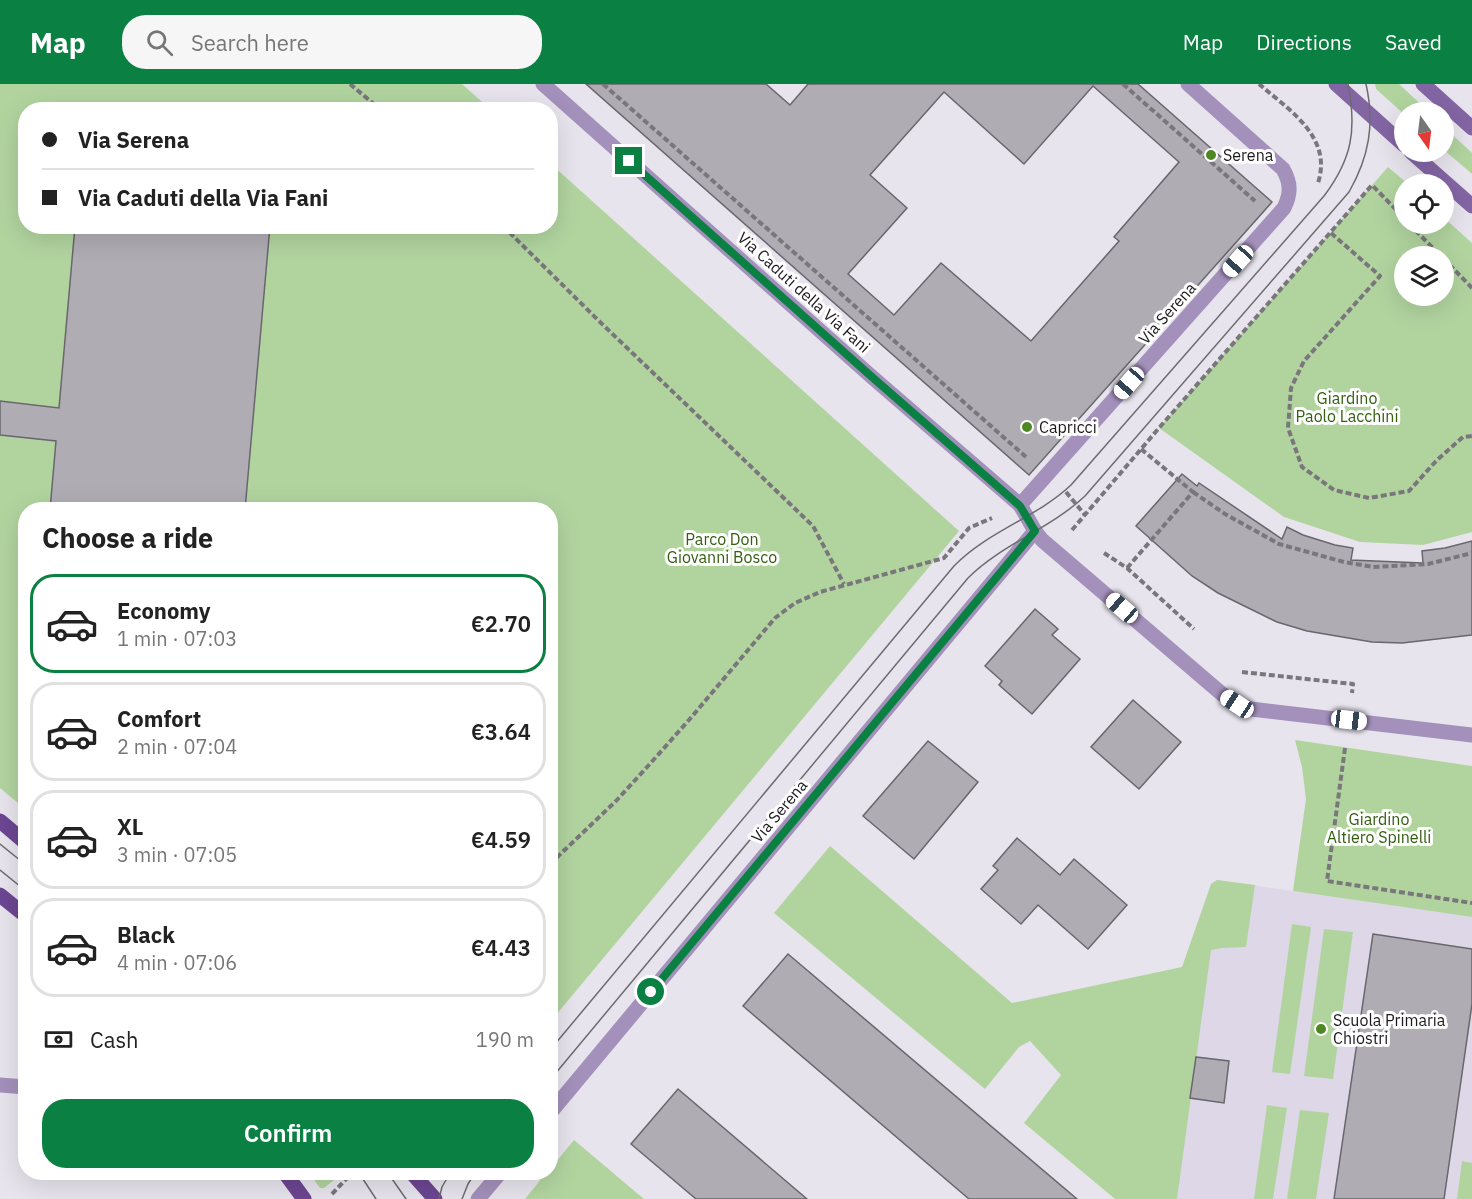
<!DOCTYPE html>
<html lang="en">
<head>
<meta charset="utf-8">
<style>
  body { margin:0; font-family:"IBM Plex Sans",sans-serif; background:#f6f6f6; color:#222; height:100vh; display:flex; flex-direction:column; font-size:22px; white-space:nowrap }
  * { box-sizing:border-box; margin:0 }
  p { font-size:20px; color:#767676 }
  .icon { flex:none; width:33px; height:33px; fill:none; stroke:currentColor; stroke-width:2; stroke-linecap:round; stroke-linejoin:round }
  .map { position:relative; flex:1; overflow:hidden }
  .side { position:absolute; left:18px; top:418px; width:540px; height:678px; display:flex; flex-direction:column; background:#fff; border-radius:24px; box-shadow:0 6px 24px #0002 }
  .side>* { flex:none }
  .hud { position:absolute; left:18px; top:18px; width:540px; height:132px; border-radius:24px; box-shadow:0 6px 24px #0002; display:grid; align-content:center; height:132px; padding:0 24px; background:#fff }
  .needle { width:39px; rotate:166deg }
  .controls { position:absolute; left:1394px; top:18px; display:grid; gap:12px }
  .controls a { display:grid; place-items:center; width:60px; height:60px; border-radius:50%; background:#fff; box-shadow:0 6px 24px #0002; font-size:30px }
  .end { position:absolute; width:27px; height:27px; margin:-14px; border:8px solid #0b8043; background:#fff; box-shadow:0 0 0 3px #fff }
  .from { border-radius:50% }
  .car { position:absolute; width:18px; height:36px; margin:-18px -9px; border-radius:8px; box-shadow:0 0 4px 2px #0007; background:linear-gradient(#fff 24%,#345 0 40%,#fff 0 76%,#345 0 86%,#fff 0) }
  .hud b { display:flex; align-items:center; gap:21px; height:57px; font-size:22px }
  .hud b+b { border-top:2px solid #e0e0e0 }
  .hud i { width:15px; height:15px; background:#222 }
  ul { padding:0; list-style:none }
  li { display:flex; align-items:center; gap:18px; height:99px; margin:0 12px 9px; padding:0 12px; border:3px solid #e0e0e0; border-radius:24px }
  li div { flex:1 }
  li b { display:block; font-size:22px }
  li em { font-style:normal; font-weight:600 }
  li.on { border-color:#0b8043 }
  li>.icon { width:54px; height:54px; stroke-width:1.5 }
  h2 { padding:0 24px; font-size:27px; line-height:72px }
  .pay { display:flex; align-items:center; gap:15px; height:66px; padding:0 24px; font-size:22px }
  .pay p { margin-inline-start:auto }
  .cta { display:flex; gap:12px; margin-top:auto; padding:12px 24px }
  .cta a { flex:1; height:69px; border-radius:24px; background:#0b8043; color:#fff; font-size:24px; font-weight:600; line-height:69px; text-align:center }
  header { display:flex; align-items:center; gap:36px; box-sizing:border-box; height:84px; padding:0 30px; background:#0b8043; color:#fff }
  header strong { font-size:28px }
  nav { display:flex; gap:33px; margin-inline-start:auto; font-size:21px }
  .search { width:420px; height:54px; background:#f6f6f6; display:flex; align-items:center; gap:15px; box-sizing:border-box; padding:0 21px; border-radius:24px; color:#767676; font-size:22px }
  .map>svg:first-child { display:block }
  .built { fill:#ded7e7 }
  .green { fill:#b1d49f; fill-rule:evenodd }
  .building { fill:#b0acb4; stroke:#69666d; stroke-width:1.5; fill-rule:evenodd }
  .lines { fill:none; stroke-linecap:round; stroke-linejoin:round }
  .path { stroke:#79767c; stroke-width:4; stroke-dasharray:6 3; stroke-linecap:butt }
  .lane { stroke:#a390bb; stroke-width:15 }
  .street { stroke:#a390bb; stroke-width:15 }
  .secondary { stroke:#8365a4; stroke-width:15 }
  .primary { stroke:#6c4692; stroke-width:15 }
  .tram { stroke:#6e6b70; stroke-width:1.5 }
  .route { stroke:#0b8043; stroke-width:8 }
  .poi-dot { fill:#4e8824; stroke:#fff; stroke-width:2 }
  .labels { text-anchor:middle; stroke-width:6; stroke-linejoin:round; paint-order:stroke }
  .poi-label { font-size:16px; fill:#1b191c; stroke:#fff; text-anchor:start }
  .street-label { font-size:16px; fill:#1b191c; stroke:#fff }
  .park-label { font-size:16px; fill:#325e0f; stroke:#fff }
</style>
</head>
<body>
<header>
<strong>Map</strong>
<div class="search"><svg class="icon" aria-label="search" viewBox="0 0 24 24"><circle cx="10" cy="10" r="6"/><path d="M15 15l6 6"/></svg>Search here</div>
<nav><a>Map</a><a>Directions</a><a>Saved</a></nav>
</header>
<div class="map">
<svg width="1472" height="1115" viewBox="0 0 1472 1115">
  <rect width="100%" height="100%" fill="#e8e4ed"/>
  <!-- built -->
  <polygon class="built" points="1217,796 1472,833 1472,1115 1152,1115 1211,800"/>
  <!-- green -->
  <g class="green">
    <polygon points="0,0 462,0 490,25 26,26 26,142 550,142 551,80 959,447 551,937 550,426 26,426 25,725 0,704"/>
    <polygon points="1375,0 1399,0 1429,28 1404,28 1404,30 1376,5"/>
    <polygon points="1443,42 1472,69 1472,90 1443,65"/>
    <path d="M 1388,83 L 1408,100 L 1404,100 L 1404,140 L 1443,140 L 1443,133 L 1472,159 L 1472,448 L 1423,461 L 1360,458 L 1284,433 L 1159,344 ZM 1404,172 L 1443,172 L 1443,212 L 1404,212 Z"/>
    <polygon points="1295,656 1472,682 1472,833 1293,807 1306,715 1302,683"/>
    <polygon points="830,762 1012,919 1182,883 1211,800 1217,796 1255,801 1246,863 1222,864 1211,866 1177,1115 1115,1115 1024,1039 1061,991 1030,957 1019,963 985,1005 774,829"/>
    <polygon points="1292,840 1311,843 1290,990 1272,988"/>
    <polygon points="1324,845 1353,848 1333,995 1304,992"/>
    <polygon points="1267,1021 1287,1024 1273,1115 1254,1115"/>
    <polygon points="1300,1026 1329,1029 1316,1115 1287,1115"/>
    <polygon points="574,1056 644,1115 525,1115 546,1089 550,1089 551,1084"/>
    <polygon points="1462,1077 1472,1079 1472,1115 1457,1115"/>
    <polygon points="309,1089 339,1089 338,1093 324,1104 320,1104"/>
  </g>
  <!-- building -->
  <g class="building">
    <path d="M 586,0 L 766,0 L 790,21 L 808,0 L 1138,0 L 1272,118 L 1029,391 ZM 1093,2 L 1179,78 L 1114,153 L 1119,157 L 1031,257 L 941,179 L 894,231 L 848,190 L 907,124 L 870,91 L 944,8 L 1024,80 Z"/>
    <polygon points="75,142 270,142 245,426 50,426 56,357 0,351 0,317 59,324"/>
    <polygon points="1182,390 1197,402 1199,399 1282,455 1287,443 1303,451 1335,461 1353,464 1351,476 1423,479 1422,467 1445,464 1472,457 1472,551 1402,559 1372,558 1307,547 1277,538 1218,509 1192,492 1136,442"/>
    <polygon points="1035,525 1058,545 1052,551 1080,575 1032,630 999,601 1002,597 985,582"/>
    <polygon points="1133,616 1181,658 1139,705 1091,663"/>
    <polygon points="928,657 978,698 914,775 863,732"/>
    <polygon points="1017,754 1060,791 1074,775 1127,821 1088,865 1038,821 1021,840 981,805 998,786 993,782"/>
    <polygon points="1373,850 1472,865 1472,920 1444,1115 1334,1115"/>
    <polygon points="788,870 1077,1115 969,1115 743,922"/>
    <polygon points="1196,973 1229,977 1224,1019 1190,1014"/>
    <polygon points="678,1005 807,1115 696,1115 631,1060"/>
  </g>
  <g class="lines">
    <!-- path -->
    <g class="path">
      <polyline points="350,0 381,26"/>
      <polyline points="603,0 1026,373"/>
      <polyline points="1123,0 1255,117"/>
      <path d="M 1259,0 C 1289,26 1333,53 1318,99"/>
      <polyline points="1409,140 1441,172"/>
      <polyline points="503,142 600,238 813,442 844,500"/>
      <polyline points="1331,149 1380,192 1304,277 1291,304 1288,344 1302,383 1334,406 1369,414 1409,407 1437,376 1463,353 1472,352"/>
      <polyline points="1443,174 1472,204"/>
      <polyline points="1066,408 1085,431"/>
      <polyline points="1193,408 1225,430 1279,460 1344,478 1373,483 1428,480 1472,469"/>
      <polyline points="1072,446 1159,344 1372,101 1404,134"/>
      <polyline points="1104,469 1127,484 1194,545"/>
      <polyline points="1127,484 1193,408 1141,365"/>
      <polyline points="1242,588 1353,600 1352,609"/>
      <polyline points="1345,664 1327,797 1472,819"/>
      <polyline points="550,780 616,717 648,682 689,636 775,534 795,519 820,508 944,474 969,444 992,434"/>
      <polyline points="332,1110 352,1089"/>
    </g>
    <!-- lane -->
    <polyline class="lane" points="0,1001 26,1003"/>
    <!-- street -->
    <g class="street">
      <polyline points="543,0 872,293 1020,421 1035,447 1042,456 1222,610 1237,620 1251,625 1472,651"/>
      <path d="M 1020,421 L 1284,124 C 1291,110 1291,99 1283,85 L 1188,0"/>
      <polyline points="550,1029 1035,447"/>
      <polyline points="478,1115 500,1089"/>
    </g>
    <!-- secondary -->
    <g class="secondary">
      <polyline points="1336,0 1404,61"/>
      <polyline points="1423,0 1472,44"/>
      <polyline points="1411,68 1472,122"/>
    </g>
    <!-- primary -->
    <g class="primary">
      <polyline points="0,737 26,759"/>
      <polyline points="0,811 26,832"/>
      <polyline points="285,1089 304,1115"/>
      <polyline points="412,1089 435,1115"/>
    </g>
    <!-- tram -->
    <g class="tram">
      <polyline points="0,760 26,781"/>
      <polyline points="0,786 26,807"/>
      <path d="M 550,966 L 954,482 C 988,447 1036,434 1071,401 L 1324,112 C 1352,75 1357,46 1348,0"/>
      <path d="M 550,996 L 968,494 C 1002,460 1050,445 1085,412 L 1349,108 C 1369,73 1375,40 1366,0"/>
      <polyline points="359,1089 376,1115"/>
      <polyline points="388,1089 406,1115"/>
      <polyline points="439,1115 442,1103 450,1089"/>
      <polyline points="462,1115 468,1100 475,1089"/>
    </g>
  </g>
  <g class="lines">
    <!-- route -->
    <polyline class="route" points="629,77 872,293 1020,422 1035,447 651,908"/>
  </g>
  <!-- markers -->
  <g class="poi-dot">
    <circle cx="1211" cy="71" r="6"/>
    <circle cx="1027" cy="343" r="6"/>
    <circle cx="1321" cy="945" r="6"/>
  </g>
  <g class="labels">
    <!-- poi labels -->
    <g class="poi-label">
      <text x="1223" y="77">Serena</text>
      <text x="1039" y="349">Capricci</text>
      <text x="1333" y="942">Scuola Primaria<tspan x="1333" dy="18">Chiostri</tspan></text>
    </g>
    <!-- street labels -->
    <g class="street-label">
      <text transform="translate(804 208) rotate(42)" y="6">Via Caduti della Via Fani</text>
      <text transform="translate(1167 229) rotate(-48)" y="6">Via Serena</text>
      <text transform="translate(779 727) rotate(-50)" y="6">Via Serena</text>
    </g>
    <!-- park labels -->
    <g class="park-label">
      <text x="1347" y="320">Giardino<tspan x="1347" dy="18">Paolo Lacchini</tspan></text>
      <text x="722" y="461">Parco Don<tspan x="722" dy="18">Giovanni Bosco</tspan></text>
      <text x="1379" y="741">Giardino<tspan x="1379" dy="18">Altiero Spinelli</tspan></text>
    </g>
  </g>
</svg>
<div class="controls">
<a><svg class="needle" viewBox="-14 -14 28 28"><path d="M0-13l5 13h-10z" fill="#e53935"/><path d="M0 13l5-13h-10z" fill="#767676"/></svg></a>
<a><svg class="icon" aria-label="locate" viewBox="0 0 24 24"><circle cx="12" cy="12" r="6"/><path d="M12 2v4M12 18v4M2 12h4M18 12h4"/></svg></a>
<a><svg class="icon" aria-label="layers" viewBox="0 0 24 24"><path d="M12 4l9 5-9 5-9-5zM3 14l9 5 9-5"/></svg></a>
</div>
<i class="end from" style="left:651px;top:908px"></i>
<i class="end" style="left:629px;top:77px"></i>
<i class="car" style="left:1238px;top:177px;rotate:222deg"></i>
<i class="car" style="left:1129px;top:299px;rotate:221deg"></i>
<i class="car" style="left:1122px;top:524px;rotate:311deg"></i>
<i class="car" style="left:1237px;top:620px;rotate:303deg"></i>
<i class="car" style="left:1349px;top:636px;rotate:97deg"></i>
<div class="hud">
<b><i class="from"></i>Via Serena</b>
<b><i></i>Via Caduti della Via Fani</b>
</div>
<section class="side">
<h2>Choose a ride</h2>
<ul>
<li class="on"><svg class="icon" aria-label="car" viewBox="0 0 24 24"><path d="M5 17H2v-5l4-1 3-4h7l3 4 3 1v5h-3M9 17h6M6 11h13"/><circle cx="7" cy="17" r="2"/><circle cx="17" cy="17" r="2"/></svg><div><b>Economy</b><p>1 min · 07:03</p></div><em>€2.70</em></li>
<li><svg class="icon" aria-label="car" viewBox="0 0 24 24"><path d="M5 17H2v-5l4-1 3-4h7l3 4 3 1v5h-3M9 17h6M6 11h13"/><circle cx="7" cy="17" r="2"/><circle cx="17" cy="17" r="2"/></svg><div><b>Comfort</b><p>2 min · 07:04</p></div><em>€3.64</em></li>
<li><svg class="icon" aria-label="car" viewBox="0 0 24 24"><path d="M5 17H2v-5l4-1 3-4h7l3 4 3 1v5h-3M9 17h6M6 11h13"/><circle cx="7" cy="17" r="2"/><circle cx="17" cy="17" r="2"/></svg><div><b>XL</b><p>3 min · 07:05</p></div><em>€4.59</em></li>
<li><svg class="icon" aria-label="car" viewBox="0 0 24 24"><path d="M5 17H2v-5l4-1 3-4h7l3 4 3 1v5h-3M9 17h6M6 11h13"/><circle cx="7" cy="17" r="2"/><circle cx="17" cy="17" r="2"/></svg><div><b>Black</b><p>4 min · 07:06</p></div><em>€4.43</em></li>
</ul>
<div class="pay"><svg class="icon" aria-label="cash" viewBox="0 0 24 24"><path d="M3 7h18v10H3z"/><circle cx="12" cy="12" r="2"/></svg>Cash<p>190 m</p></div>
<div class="cta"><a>Confirm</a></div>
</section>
</div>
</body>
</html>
